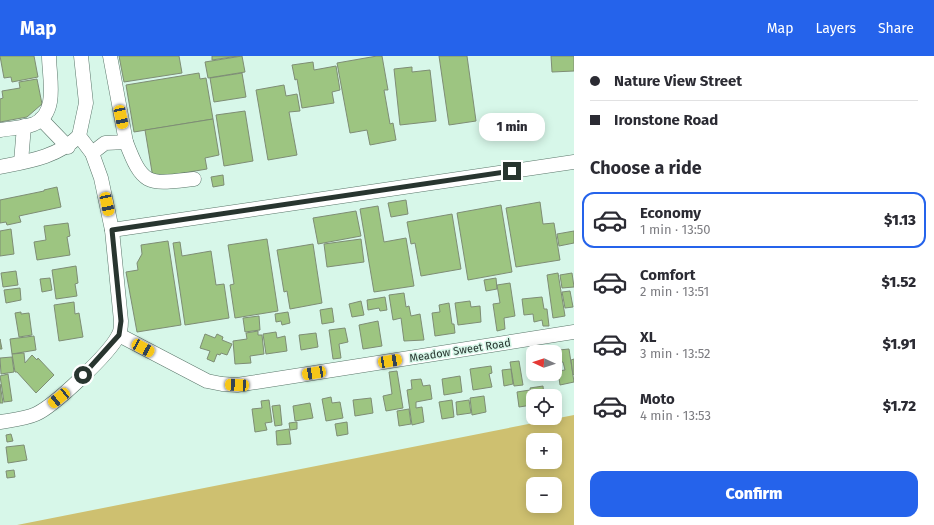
<!DOCTYPE html>
<html lang="en">
<head>
<meta charset="utf-8">
<style>
  body { margin:0; font-family:"Fira Sans",sans-serif; background:#f2f2f3; color:#2b2b33; height:100vh; display:flex; flex-direction:column; font-size:15px; white-space:nowrap }
  * { box-sizing:border-box; margin:0 }
  p { font-size:13px; color:#7c7c81 }
  .icon { flex:none; width:22px; height:22px; fill:none; stroke:currentColor; stroke-width:2; stroke-linecap:round; stroke-linejoin:round }
  .map { position:relative; flex:1; overflow:hidden }
  .panel { display:flex; flex-direction:column; background:#fff; width:360px }
  .panel>* { flex:none }
  .guide { display:grid; align-content:center; height:88px; padding:0 16px; background:#fff }
  .needle { width:26px; rotate:273deg }
  .buttons { position:absolute; left:526px; top:289px; display:grid; gap:8px }
  .buttons a { display:grid; place-items:center; width:36px; height:36px; border-radius:8px; background:#fff; box-shadow:0 2px 10px #0003; font-size:20px }
  .end { position:absolute; width:18px; height:18px; margin:-9px; border:5px solid #28352f; background:#fff; box-shadow:0 0 0 2px #fff }
  .from { border-radius:50% }
  .bubble { position:absolute; height:28px; border-radius:12px; background:#fff; box-shadow:0 2px 10px #0003; font-size:13px; font-weight:800; line-height:28px; text-align:center }
  .car { position:absolute; width:12px; height:24px; margin:-12px -6px; border-radius:5px; box-shadow:0 0 3px 1px #0007; background:linear-gradient(#f5c518 24%,#345 0 40%,#f5c518 0 76%,#345 0 86%,#f5c518 0) }
  .guide b { display:flex; align-items:center; gap:14px; height:38px; font-size:15px }
  .guide b+b { border-top:1px solid #e1e1e2 }
  .guide i { width:10px; height:10px; background:#2b2b33 }
  ul { padding:0; list-style:none }
  li { display:flex; align-items:center; gap:12px; height:56px; margin:0 8px 6px; padding:0 8px; border:2px solid transparent; border-radius:12px }
  li div { flex:1 }
  li b { display:block; font-size:15px }
  li em { font-style:normal; font-weight:800 }
  li.on { border-color:#2563eb }
  li>.icon { width:36px; height:36px; stroke-width:1.5 }
  h2 { padding:0 16px; font-size:18px; line-height:48px }
  .primary-button { display:flex; gap:8px; margin-top:auto; padding:8px 16px }
  .primary-button a { flex:1; height:46px; border-radius:12px; background:#2563eb; color:#fff; font-size:16px; font-weight:800; line-height:46px; text-align:center }
  header { display:flex; align-items:center; gap:24px; box-sizing:border-box; height:56px; padding:0 20px; background:#2563eb; color:#fff }
  header strong { font-size:19px }
  nav { display:flex; gap:22px; margin-inline-start:auto; font-size:14px }
  main { display:flex; flex:1; min-height:0 }
  .map>svg:first-child { display:block }
  .forest { fill:#cec070; fill-rule:evenodd }
  .building { fill:#9dc581; stroke:#7e8d75 }
  .lines { fill:none; stroke-linecap:round; stroke-linejoin:round }
  .minor-casing { stroke:#5a766a; stroke-width:15 }
  .minor { stroke:#fff; stroke-width:14 }
  .route { stroke:#28352f; stroke-width:5 }
  .labels { text-anchor:middle; stroke-width:3; stroke-linejoin:round; paint-order:stroke }
  .street-label { font-size:11px; fill:#28352f; stroke:#d7f7e9 }
</style>
</head>
<body>
<header>
<strong>Map</strong>
<nav><a>Map</a><a>Layers</a><a>Share</a></nav>
</header>
<main>
<div class="map">
<svg width="574" height="469" viewBox="0 0 574 469">
  <rect width="100%" height="100%" fill="#d7f7e9"/>
  <!-- forest -->
  <path class="forest" d="M 574,359 L 574,469 L 17,469 ZM 533,384 L 555,384 L 555,406 L 533,406 ZM 533,428 L 555,428 L 555,450 L 533,450 Z"/>
  <!-- building -->
  <g class="building">
    <polygon points="0,0 34,0 38,21 12,26 11,21 4,22"/>
    <polygon points="119,0 179,0 182,17 124,26"/>
    <polygon points="212,0 238,0 212,4"/>
    <polygon points="242,0 245,16 208,22 205,6"/>
    <polygon points="377,0 382,0 388,34 384,34 390,68 393,67 396,84 370,89 367,74 350,77 337,7"/>
    <polygon points="439,0 467,0 476,65 449,69"/>
    <polygon points="551,0 574,0 574,15 552,16"/>
    <polygon points="313,6 314,14 336,10 340,34 332,36 334,47 302,52 297,23 295,24 292,9"/>
    <polygon points="412,11 412,16 430,14 436,65 400,69 394,13"/>
    <polygon points="199,17 200,23 206,22 213,63 134,76 126,29"/>
    <polygon points="242,17 246,41 214,46 210,22"/>
    <polygon points="37,23 42,48 27,61 0,66 0,43 3,42 2,35 20,32 19,26"/>
    <polygon points="284,29 286,40 297,38 300,55 289,56 297,99 268,104 256,34"/>
    <polygon points="245,55 253,105 224,110 216,59"/>
    <polygon points="213,63 219,99 205,102 207,113 153,122 145,74"/>
    <polygon points="223,119 224,129 213,131 211,121"/>
    <polygon points="57,131 61,151 19,160 21,166 7,169 6,166 0,167 0,144 44,135 44,134"/>
    <polygon points="406,144 408,158 391,161 388,147"/>
    <polygon points="540,146 543,168 554,167 560,204 516,211 506,152"/>
    <polygon points="501,149 512,216 468,224 457,157"/>
    <polygon points="378,150 384,186 406,182 414,230 374,236 360,153"/>
    <polygon points="356,155 361,180 318,188 313,162"/>
    <polygon points="452,158 461,213 421,220 415,187 411,188 407,166"/>
    <polygon points="68,167 70,180 67,181 70,199 37,204 34,186 46,184 44,170"/>
    <polygon points="11,173 14,198 0,200 0,175"/>
    <polygon points="574,175 574,187 559,190 557,178"/>
    <polygon points="267,183 278,255 235,262 230,229 234,228 228,189"/>
    <polygon points="361,183 364,206 327,211 324,188"/>
    <polygon points="168,185 181,269 137,276 126,216 138,214 137,207 142,198 141,189"/>
    <polygon points="180,186 182,200 211,195 216,229 224,228 229,262 185,269 173,187"/>
    <polygon points="313,188 322,247 290,253 287,235 284,236 277,194"/>
    <polygon points="76,210 78,227 75,228 77,240 56,243 52,214"/>
    <polygon points="16,215 18,229 3,231 1,217"/>
    <polygon points="558,217 565,260 553,262 547,219"/>
    <polygon points="572,217 574,231 562,232 560,219"/>
    <polygon points="50,222 52,234 42,236 40,223"/>
    <polygon points="496,222 497,233 486,235 484,224"/>
    <polygon points="510,227 515,260 504,262 505,273 497,275 493,248 500,247 497,229"/>
    <polygon points="20,232 21,244 6,247 4,234"/>
    <polygon points="570,235 573,251 565,252 562,236"/>
    <polygon points="404,237 406,251 409,250 411,260 420,258 424,284 404,285 401,262 393,264 389,239"/>
    <polygon points="385,241 387,254 380,255 379,252 368,254 367,244"/>
    <polygon points="542,241 544,253 547,253 549,270 543,270 542,264 534,266 533,258 524,259 522,243"/>
    <polygon points="361,245 364,259 352,261 349,248"/>
    <polygon points="470,245 471,251 480,250 481,266 458,269 455,247"/>
    <polygon points="74,246 75,258 79,257 83,281 59,285 54,249"/>
    <polygon points="449,247 452,268 454,268 455,277 435,280 432,257 440,256 439,249"/>
    <polygon points="332,252 334,266 322,268 320,254"/>
    <polygon points="21,256 21,258 29,257 32,279 19,281 15,257"/>
    <polygon points="288,256 290,267 282,269 281,265 276,266 275,258"/>
    <polygon points="259,260 260,274 245,276 243,262"/>
    <polygon points="378,265 382,290 363,293 359,269"/>
    <polygon points="345,272 348,286 339,288 341,302 333,303 329,274"/>
    <polygon points="258,275 258,279 262,279 264,298 250,300 251,307 235,308 233,285 247,283 246,277"/>
    <polygon points="276,276 277,282 285,280 287,295 266,298 263,278"/>
    <polygon points="316,277 318,291 301,294 299,279"/>
    <polygon points="205,278 215,282 217,278 223,281 222,284 232,288 227,299 221,297 220,299 217,298 214,306 207,303 210,295 200,292"/>
    <polygon points="34,280 36,294 12,298 10,283"/>
    <polygon points="0,283 2,293 0,293"/>
    <polygon points="569,293 574,326 560,329 558,315 565,314 563,306 561,306 559,294"/>
    <polygon points="24,297 25,307 32,299 37,304 38,302 54,319 36,337 17,316 15,316 12,298"/>
    <polygon points="12,301 14,316 1,318 0,302"/>
    <polygon points="574,303 574,318 573,319 571,304"/>
    <polygon points="519,305 523,329 514,330 510,306"/>
    <polygon points="491,310 492,317 489,318 492,331 473,334 470,313"/>
    <polygon points="511,313 513,328 504,330 502,314"/>
    <polygon points="397,315 403,352 386,355 383,340 392,338 389,316"/>
    <polygon points="8,318 12,345 4,346 0,320"/>
    <polygon points="534,318 542,318 543,323 535,324"/>
    <polygon points="542,318 551,318 552,322 543,323"/>
    <polygon points="460,320 462,336 444,339 442,323"/>
    <polygon points="421,323 423,330 430,329 432,343 416,346 416,352 422,351 424,366 412,369 407,334 412,333 411,324"/>
    <polygon points="0,328 3,347 0,347"/>
    <polygon points="543,330 544,340 533,340 533,348 530,332"/>
    <polygon points="530,334 532,349 519,351 517,336"/>
    <polygon points="484,340 486,356 472,359 470,342"/>
    <polygon points="331,341 332,347 340,346 343,362 326,365 322,343"/>
    <polygon points="371,342 373,357 355,360 353,344"/>
    <polygon points="269,344 272,366 265,367 267,374 255,376 252,353 262,352 261,345"/>
    <polygon points="452,344 454,361 442,363 439,346"/>
    <polygon points="469,344 471,357 457,359 456,346"/>
    <polygon points="310,347 313,362 295,365 293,350"/>
    <polygon points="280,349 282,369 275,370 272,350"/>
    <polygon points="409,353 411,368 399,370 397,355"/>
    <polygon points="297,366 297,373 290,374 289,367"/>
    <polygon points="347,366 348,378 337,380 335,368"/>
    <polygon points="289,373 291,388 277,389 276,375"/>
    <polygon points="11,378 13,385 7,386 6,379"/>
    <polygon points="24,389 27,404 8,407 6,391"/>
    <polygon points="14,414 15,421 7,422 6,415"/>
  </g>
  <g class="lines">
    <defs>
      <g id="minor">
        <polyline points="41,63 68,91"/>
        <path d="M 0,74 C 11,72 24,72 34,68 C 59,57 49,21 49,0"/>
        <path d="M 126,86 C 143,131 148,128 194,123"/>
        <polyline points="92,97 105,87 126,86 110,0"/>
        <polyline points="21,106 24,70"/>
        <path d="M 0,111 C 30,105 57,101 79,80"/>
        <polyline points="112,174 574,106"/>
        <polyline points="119,279 207,325 222,328 237,329 574,276"/>
        <path d="M 0,366 C 12,364 25,363 36,358 C 54,350 109,298 118,280 C 121,276 121,270 121,265 L 112,174 L 101,122 L 92,97 L 79,80 L 86,47 L 81,0"/>
      </g>
    </defs>
    <!-- minor casing -->
    <use href="#minor" class="minor-casing"/>
    <!-- minor -->
    <use href="#minor" class="minor"/>
  </g>
  <g class="lines">
    <!-- route -->
    <polyline class="route" points="83,319 119,279 121,265 112,174 512,115"/>
  </g>
  <g class="labels">
    <!-- street labels -->
    <g class="street-label">
      <text transform="translate(460 294) rotate(-9)" y="4">Meadow Sweet Road</text>
    </g>
  </g>
</svg>
<div class="buttons">
<a><svg class="needle" viewBox="-14 -14 28 28"><path d="M0-13l5 13h-10z" fill="#e53935"/><path d="M0 13l5-13h-10z" fill="#7c7c81"/></svg></a>
<a><svg class="icon" aria-label="locate" viewBox="0 0 24 24"><circle cx="12" cy="12" r="6"/><path d="M12 2v4M12 18v4M2 12h4M18 12h4"/></svg></a>
<a>+</a>
<a>−</a>
</div>
<i class="end from" style="left:83px;top:319px"></i>
<i class="end" style="left:512px;top:115px"></i>
<div class="bubble" style="left:479px;top:57px;width:66px">1 min</div>
<i class="car" style="left:121px;top:61px;rotate:168deg"></i>
<i class="car" style="left:107px;top:148px;rotate:168deg"></i>
<i class="car" style="left:143px;top:292px;rotate:118deg"></i>
<i class="car" style="left:390px;top:305px;rotate:81deg"></i>
<i class="car" style="left:314px;top:317px;rotate:261deg"></i>
<i class="car" style="left:237px;top:329px;rotate:273deg"></i>
<i class="car" style="left:59px;top:342px;rotate:231deg"></i>
</div>
<section class="panel">
<div class="guide">
<b><i class="from"></i>Nature View Street</b>
<b><i></i>Ironstone Road</b>
</div>
<h2>Choose a ride</h2>
<ul>
<li class="on"><svg class="icon" aria-label="car" viewBox="0 0 24 24"><path d="M5 17H2v-5l4-1 3-4h7l3 4 3 1v5h-3M9 17h6M6 11h13"/><circle cx="7" cy="17" r="2"/><circle cx="17" cy="17" r="2"/></svg><div><b>Economy</b><p>1 min · 13:50</p></div><em>$1.13</em></li>
<li><svg class="icon" aria-label="car" viewBox="0 0 24 24"><path d="M5 17H2v-5l4-1 3-4h7l3 4 3 1v5h-3M9 17h6M6 11h13"/><circle cx="7" cy="17" r="2"/><circle cx="17" cy="17" r="2"/></svg><div><b>Comfort</b><p>2 min · 13:51</p></div><em>$1.52</em></li>
<li><svg class="icon" aria-label="car" viewBox="0 0 24 24"><path d="M5 17H2v-5l4-1 3-4h7l3 4 3 1v5h-3M9 17h6M6 11h13"/><circle cx="7" cy="17" r="2"/><circle cx="17" cy="17" r="2"/></svg><div><b>XL</b><p>3 min · 13:52</p></div><em>$1.91</em></li>
<li><svg class="icon" aria-label="car" viewBox="0 0 24 24"><path d="M5 17H2v-5l4-1 3-4h7l3 4 3 1v5h-3M9 17h6M6 11h13"/><circle cx="7" cy="17" r="2"/><circle cx="17" cy="17" r="2"/></svg><div><b>Moto</b><p>4 min · 13:53</p></div><em>$1.72</em></li>
</ul>
<div class="primary-button"><a>Confirm</a></div>
</section>
</main>
</body>
</html>
